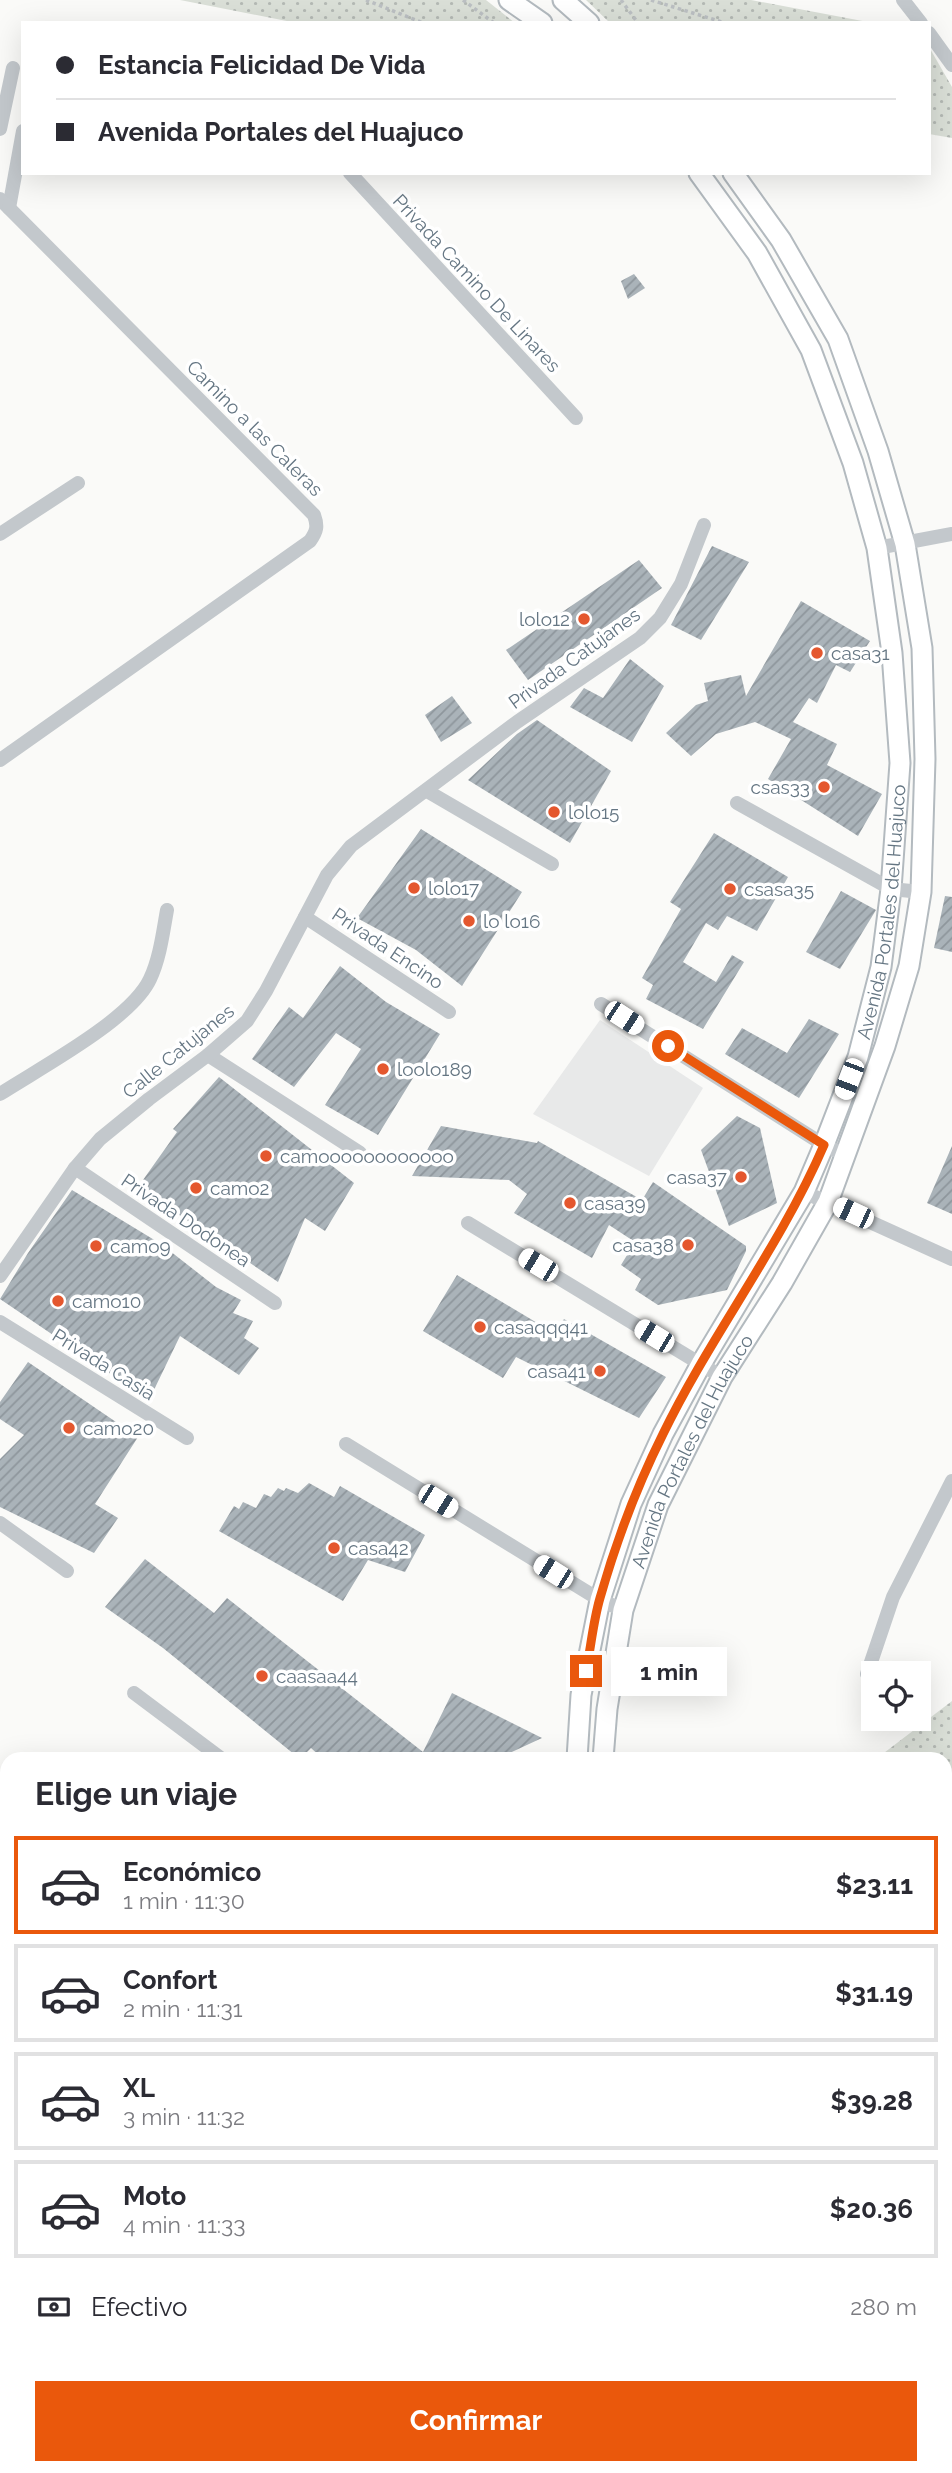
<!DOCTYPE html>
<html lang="es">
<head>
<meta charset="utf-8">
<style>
  body { margin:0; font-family:Raleway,sans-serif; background:#f7f7f7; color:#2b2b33; height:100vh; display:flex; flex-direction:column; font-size:26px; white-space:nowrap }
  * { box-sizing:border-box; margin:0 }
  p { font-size:23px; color:#7c7c81 }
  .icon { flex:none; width:38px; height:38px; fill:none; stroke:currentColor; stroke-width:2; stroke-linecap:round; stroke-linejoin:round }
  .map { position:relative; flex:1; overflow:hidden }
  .drawer { position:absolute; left:0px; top:1752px; width:952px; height:723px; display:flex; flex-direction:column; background:#fff; border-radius:21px 21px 0 0; box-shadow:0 7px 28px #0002 }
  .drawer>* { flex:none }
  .hud { position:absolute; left:21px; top:21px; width:910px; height:154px; border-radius:0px; box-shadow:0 7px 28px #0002; display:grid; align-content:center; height:154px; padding:0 35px; background:#fff }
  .controls { position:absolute; left:861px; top:1661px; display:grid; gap:14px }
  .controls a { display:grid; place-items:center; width:70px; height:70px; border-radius:0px; background:#fff; box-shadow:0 7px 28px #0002; font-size:35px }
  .end { position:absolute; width:32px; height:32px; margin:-16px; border:9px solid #ea580c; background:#fff; box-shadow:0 0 0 4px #fff }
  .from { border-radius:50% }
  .bubble { position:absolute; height:49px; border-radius:0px; background:#fff; box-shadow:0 7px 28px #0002; font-size:23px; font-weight:700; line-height:49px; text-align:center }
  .car { position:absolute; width:21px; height:42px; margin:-21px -10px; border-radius:9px; box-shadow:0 0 5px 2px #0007; background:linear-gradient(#fff 24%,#345 0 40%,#fff 0 76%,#345 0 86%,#fff 0) }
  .hud b { display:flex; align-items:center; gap:24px; height:66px; font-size:26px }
  .hud b+b { border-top:2px solid #e1e1e2 }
  .hud i { width:18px; height:18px; background:#2b2b33 }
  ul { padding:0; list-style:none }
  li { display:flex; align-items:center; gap:21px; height:98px; margin:0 14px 10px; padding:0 21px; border:4px solid #e1e1e2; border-radius:0px }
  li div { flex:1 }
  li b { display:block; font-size:26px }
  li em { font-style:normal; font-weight:700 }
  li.on { border-color:#ea580c }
  li>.icon { width:63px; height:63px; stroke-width:1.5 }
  h2 { padding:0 35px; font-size:32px; line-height:84px }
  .pay { display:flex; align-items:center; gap:18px; height:77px; padding:0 35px; font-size:26px }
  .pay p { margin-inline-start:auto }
  .action { display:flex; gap:14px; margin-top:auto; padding:14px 35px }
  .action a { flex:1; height:80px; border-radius:0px; background:#ea580c; color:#fff; font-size:28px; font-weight:700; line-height:80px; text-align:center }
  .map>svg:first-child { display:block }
  .built { fill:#e8e9e9 }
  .green { fill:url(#green-dots) }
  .building { fill:url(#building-hatch) }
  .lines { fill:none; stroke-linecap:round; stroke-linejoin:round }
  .secondary-casing { stroke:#b3babf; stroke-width:23 }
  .path { stroke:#bbbfc2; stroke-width:3.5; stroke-dasharray:3.5 3.5; stroke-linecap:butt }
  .street { stroke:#c3c8cc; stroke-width:14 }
  .secondary { stroke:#fff; stroke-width:19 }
  .route { stroke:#ea580c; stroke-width:9 }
  .poi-dot { fill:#e4572e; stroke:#fff; stroke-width:2.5 }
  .labels { text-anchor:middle; stroke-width:7; stroke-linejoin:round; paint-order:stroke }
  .street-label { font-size:19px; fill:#657683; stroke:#fff }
  .poi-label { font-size:19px; fill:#657683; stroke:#fff; text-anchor:start }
</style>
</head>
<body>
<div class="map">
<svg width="952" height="2473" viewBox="0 0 952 2473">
  <defs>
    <pattern id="green-dots" width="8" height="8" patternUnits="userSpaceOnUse" patternTransform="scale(1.75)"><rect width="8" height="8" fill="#dadfd7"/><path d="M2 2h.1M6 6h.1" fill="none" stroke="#b4b9b4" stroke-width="1.8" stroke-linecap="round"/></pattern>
    <pattern id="building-hatch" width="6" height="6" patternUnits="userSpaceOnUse" patternTransform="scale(1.75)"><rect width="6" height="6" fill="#aab3b9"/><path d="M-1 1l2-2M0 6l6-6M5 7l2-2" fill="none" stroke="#8e969c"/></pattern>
  </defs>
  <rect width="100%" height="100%" fill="#fafaf8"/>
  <!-- built -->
  <polygon class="built" points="600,1020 703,1088 649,1176 533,1114"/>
  <!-- green -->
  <g class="green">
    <polygon points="180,0 486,0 515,23 297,23"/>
    <polygon points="586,0 751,0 873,23 610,23"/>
    <polygon points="929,47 952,87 952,138 929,134"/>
    <polygon points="952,1701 952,2105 948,2101 945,2076 945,1759 876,1759"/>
    <polygon points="343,2468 659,2468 657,2473 338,2473"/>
  </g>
  <!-- building -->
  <g class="building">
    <polygon points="634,274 645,288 628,299 621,281"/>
    <polygon points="712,546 749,562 701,640 671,625"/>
    <polygon points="639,560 662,588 528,680 506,650"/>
    <polygon points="801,601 870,641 850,672 836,665 817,703 809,698 793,722 837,744 827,765 882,794 858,836 768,779 791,739 755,722 716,734 691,756 666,733 696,705 708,701 704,683 741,675 746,696"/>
    <polygon points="630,659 664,686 632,742 570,707 584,688 603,698"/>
    <polygon points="452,696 472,723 441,742 425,715"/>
    <polygon points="537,720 611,771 570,843 468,780 517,734"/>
    <polygon points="421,829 522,892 462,986 416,950 357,918"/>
    <polygon points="714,833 788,877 757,931 727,916 718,930 706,923 683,962 716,982 732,955 744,962 703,1029 646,999 653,985 642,978 681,909 670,902"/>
    <polygon points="841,891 876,910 840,969 806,952"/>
    <polygon points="945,896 952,897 952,952 934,948"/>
    <polygon points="340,966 386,1002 440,1034 378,1135 325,1105 361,1049 336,1033 294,1087 252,1059 289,1007 303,1018"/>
    <polygon points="809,1019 839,1034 799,1098 725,1054 742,1028 787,1053"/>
    <polygon points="219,1077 354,1183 325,1231 305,1218 278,1282 138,1187 177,1132 173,1129"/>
    <polygon points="737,1116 760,1128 777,1203 729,1226 701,1150"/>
    <polygon points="441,1126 537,1143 538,1141 642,1200 653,1182 746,1246 746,1251 727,1290 658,1305 635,1290 641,1279 621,1265 635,1242 609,1225 592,1258 514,1213 527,1194 509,1180 412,1176"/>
    <polygon points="952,1146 952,1214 927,1203"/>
    <polygon points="72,1190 161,1244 216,1287 241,1300 233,1313 253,1321 244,1338 259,1348 239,1375 180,1336 151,1396 115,1377 0,1299 28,1253"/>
    <polygon points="457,1275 554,1333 564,1319 666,1377 639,1418 516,1357 503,1378 423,1331"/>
    <polygon points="28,1362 138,1437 95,1504 118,1518 94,1553 0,1507 0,1459 24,1435 0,1419 0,1402"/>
    <polygon points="309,1483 334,1497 340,1486 425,1535 405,1572 368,1560 343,1601 219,1531 234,1506 239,1509 243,1502 256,1508 264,1494 271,1497 278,1488 284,1491 286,1488 298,1493"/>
    <polygon points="145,1559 214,1613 227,1598 423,1752 452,1693 542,1738 497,1759 323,1759 311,1748 300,1759 163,1648 105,1607"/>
  </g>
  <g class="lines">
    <defs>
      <g id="secondary">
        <polyline points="509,0 542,23"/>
        <polyline points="563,0 589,23"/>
        <path id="s1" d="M 577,1759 L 581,1695 L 600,1600 L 631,1504 L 663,1434 L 701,1364 L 804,1192 L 824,1145 L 858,1057 L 881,967 L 891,889 L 900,763 L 892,653 L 877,548 L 853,463 L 811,350 L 757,253 L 699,173"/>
        <path id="s2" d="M 603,1759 L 607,1709 L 623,1610 L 658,1505 L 722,1377 L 782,1283 L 828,1202 L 885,1046 L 909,966 L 921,892 L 925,759 L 922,648 L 905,544 L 878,451 L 838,339 L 781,240 L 733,173"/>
        <polyline points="265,2473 270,2468"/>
        <polyline points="314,2473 319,2468"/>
      </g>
    </defs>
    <!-- secondary casing -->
    <use href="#secondary" class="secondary-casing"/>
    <!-- path -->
    <g class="path">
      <polyline points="366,0 423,23"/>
      <polyline points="463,0 494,23"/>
      <polyline points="621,0 638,23"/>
      <polyline points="651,0 725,23"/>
    </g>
    <!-- street -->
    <g class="street">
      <polyline points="903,0 921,23"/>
      <polyline points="929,33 952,65"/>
      <polyline points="0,129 13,68"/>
      <polyline points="350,173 576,418"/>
      <path d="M 0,199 L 314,515 C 318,526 317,531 310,541 L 0,760"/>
      <polyline points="9,208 23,131"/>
      <polyline points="0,534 78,483"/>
      <polyline points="877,548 952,534"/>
      <polyline points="427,791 552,864"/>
      <polyline points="737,803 891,889 921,892"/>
      <polyline points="305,917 449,1012"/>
      <polyline points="601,1004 824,1145 846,1155"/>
      <polyline points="208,1055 360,1153"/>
      <path d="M 0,1094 C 40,1068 131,1020 150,979 C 160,958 163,932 167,910"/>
      <polyline points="75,1168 275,1303"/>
      <polyline points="804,1192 952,1259"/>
      <polyline points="468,1223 722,1377"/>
      <polyline points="0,1276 75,1168 100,1139 149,1099 208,1055 247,1021 266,991 327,875 351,846 517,722 640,638 660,618 681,584 704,525"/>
      <polyline points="0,1322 187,1438"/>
      <polyline points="346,1444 600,1600 623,1610"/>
      <polyline points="0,1523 67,1571"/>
      <polyline points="867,1674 893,1597 952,1481"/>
      <polyline points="134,1693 222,1759"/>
      <polyline points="0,1876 7,1882"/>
      <polyline points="0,2019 7,2013"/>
      <polyline points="0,2103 7,2109"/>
      <polyline points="945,2265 952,2265"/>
      <polyline points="0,2337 7,2343"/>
      <polyline points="0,2416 7,2407"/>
      <polyline points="784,2473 788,2468"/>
    </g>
    <!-- secondary -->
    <use href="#secondary" class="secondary"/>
  </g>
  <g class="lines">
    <!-- route -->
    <path class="route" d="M 586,1671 C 591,1647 593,1622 600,1598 C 616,1542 637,1486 663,1434 C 711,1335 780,1247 824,1145 L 668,1046"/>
  </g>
  <!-- markers -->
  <g class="poi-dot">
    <circle cx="584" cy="619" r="7"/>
    <circle cx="817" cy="653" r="7"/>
    <circle cx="824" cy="787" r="7"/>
    <circle cx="554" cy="812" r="7"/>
    <circle cx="414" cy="888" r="7"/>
    <circle cx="730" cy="889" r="7"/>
    <circle cx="469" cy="921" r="7"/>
    <circle cx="383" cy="1069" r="7"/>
    <circle cx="266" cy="1156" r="7"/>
    <circle cx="741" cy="1177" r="7"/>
    <circle cx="196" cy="1188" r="7"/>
    <circle cx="570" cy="1203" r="7"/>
    <circle cx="688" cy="1245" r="7"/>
    <circle cx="96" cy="1246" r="7"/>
    <circle cx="58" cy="1301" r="7"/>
    <circle cx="480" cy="1327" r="7"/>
    <circle cx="600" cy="1371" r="7"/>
    <circle cx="69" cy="1428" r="7"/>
    <circle cx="334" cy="1548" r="7"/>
    <circle cx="262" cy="1676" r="7"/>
  </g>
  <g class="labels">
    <!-- street labels -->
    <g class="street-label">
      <text transform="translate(477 283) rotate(47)" y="7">Privada Camino De Linares</text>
      <text transform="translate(255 428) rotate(45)" y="7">Camino a las Caleras</text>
      <text transform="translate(574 658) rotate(-36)" y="7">Privada Catujanes</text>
      <text dy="7" stroke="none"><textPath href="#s1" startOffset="912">Avenida Portales del Huajuco</textPath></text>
      <text transform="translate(388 948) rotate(34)" y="7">Privada Encino</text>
      <text transform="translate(178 1051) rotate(-39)" y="7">Calle Catujanes</text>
      <text transform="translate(186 1220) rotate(34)" y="7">Privada Dodonea</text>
      <text transform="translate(104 1364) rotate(32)" y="7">Privada Casia</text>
      <text dy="7" stroke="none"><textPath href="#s2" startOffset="324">Avenida Portales del Huajuco</textPath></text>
    </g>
    <!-- poi labels -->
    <g class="poi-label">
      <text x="570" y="626" text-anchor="end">lolo12</text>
      <text x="831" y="660">casa31</text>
      <text x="810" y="794" text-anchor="end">csas33</text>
      <text x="568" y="819">lolo15</text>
      <text x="428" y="895">lolo17</text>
      <text x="744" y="896">csasa35</text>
      <text x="483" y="928">lo lo16</text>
      <text x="397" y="1076">loolo189</text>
      <text x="280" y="1163">camoooooooooooo</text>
      <text x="727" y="1184" text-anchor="end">casa37</text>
      <text x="210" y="1195">camo2</text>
      <text x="584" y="1210">casa39</text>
      <text x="674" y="1252" text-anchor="end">casa38</text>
      <text x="110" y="1253">camo9</text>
      <text x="72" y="1308">camo10</text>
      <text x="494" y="1334">casaqqq41</text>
      <text x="586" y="1378" text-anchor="end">casa41</text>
      <text x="83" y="1435">camo20</text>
      <text x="348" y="1555">casa42</text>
      <text x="276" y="1683">caasaa44</text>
    </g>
  </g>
</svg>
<div class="controls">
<a><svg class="icon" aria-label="locate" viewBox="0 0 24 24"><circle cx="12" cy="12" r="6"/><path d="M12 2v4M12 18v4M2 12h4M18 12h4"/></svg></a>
</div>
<i class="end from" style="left:668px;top:1046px"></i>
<i class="end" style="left:586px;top:1671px"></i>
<div class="bubble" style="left:611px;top:1647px;width:116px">1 min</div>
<i class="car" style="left:624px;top:1018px;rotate:123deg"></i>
<i class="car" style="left:849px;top:1079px;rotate:201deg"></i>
<i class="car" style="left:853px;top:1213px;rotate:295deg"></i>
<i class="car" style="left:538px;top:1265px;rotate:301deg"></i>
<i class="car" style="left:654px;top:1336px;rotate:301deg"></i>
<i class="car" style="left:438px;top:1501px;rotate:122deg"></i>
<i class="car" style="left:553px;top:1572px;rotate:302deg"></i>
<div class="hud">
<b><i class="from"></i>Estancia Felicidad De Vida</b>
<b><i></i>Avenida Portales del Huajuco</b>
</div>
<section class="drawer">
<h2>Elige un viaje</h2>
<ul>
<li class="on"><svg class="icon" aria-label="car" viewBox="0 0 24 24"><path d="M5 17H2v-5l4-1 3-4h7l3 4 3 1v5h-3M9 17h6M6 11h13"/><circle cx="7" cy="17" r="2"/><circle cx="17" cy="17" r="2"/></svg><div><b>Económico</b><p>1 min · 11:30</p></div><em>$23.11</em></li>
<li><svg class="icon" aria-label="car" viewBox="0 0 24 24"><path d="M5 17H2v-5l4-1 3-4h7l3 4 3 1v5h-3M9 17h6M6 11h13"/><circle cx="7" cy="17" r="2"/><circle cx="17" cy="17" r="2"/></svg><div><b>Confort</b><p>2 min · 11:31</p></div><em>$31.19</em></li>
<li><svg class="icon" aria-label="car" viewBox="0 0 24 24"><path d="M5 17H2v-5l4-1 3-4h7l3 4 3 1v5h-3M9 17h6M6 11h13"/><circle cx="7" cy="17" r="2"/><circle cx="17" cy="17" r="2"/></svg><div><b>XL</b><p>3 min · 11:32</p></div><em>$39.28</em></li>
<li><svg class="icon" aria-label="car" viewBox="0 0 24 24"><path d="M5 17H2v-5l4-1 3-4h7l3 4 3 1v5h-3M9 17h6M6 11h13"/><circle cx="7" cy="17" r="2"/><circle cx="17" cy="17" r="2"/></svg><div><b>Moto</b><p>4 min · 11:33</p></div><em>$20.36</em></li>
</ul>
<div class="pay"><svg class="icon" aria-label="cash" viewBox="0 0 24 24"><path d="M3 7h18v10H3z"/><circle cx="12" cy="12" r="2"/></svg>Efectivo<p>280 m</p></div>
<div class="action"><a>Confirmar</a></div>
</section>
</div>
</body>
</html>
